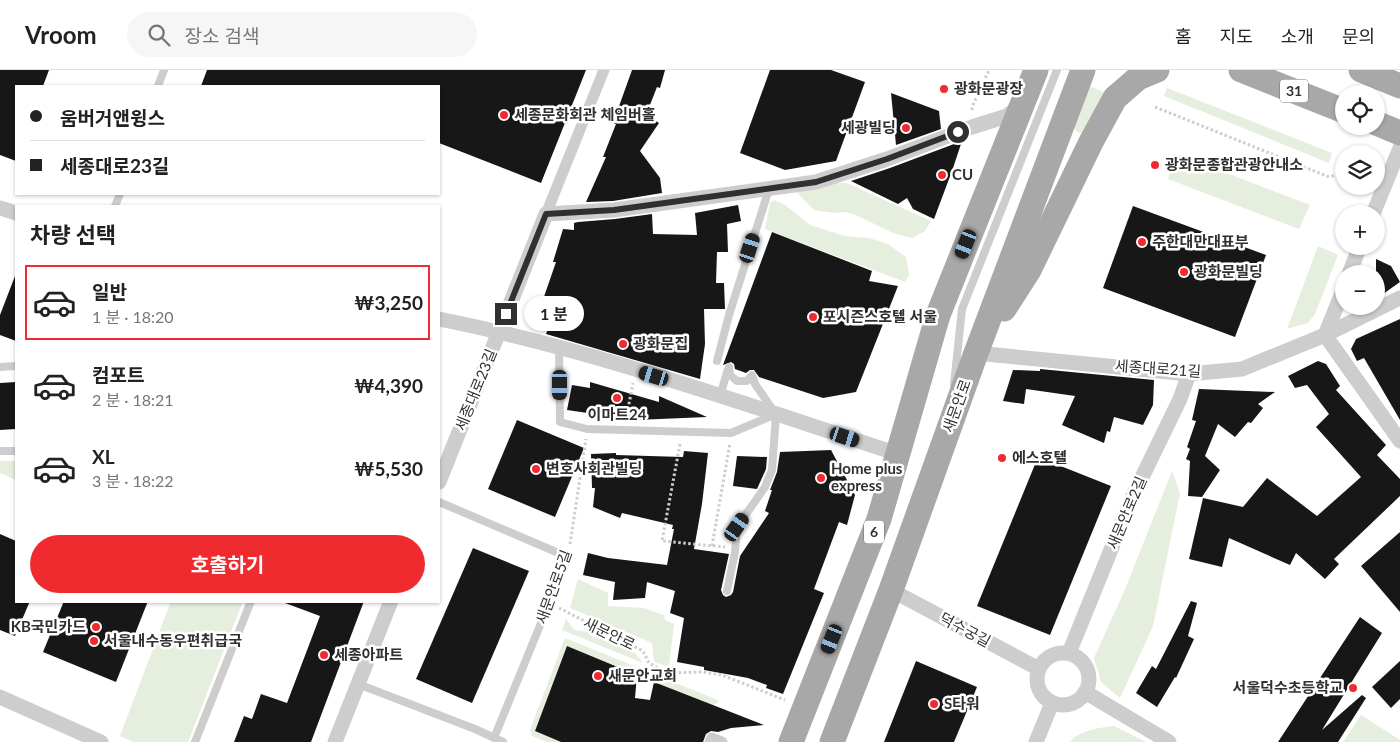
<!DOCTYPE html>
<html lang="ko">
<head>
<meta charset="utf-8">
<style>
  body { margin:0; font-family:Lato,"Noto Sans KR",sans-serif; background:#f6f6f6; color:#222; height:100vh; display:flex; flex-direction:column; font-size:19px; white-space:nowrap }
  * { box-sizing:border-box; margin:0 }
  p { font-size:16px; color:#767676 }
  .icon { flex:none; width:28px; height:28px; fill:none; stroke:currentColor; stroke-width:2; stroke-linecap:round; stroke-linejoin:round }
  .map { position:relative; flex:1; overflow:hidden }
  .drawer { position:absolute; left:15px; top:135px; width:425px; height:398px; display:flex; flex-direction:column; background:#fff; border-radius:0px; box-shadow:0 1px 4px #0004 }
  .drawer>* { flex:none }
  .hud { position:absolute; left:15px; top:15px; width:425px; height:110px; border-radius:0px; box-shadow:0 1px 4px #0004; display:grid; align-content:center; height:110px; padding:0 15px; background:#fff }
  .tools { position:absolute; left:1335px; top:15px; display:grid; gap:10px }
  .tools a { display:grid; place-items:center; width:50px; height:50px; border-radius:50%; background:#fff; box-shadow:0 1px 4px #0004; font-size:25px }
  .end { position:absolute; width:22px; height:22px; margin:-11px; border:6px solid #303030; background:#fff; box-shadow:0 0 0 2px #fff }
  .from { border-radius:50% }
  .bubble { position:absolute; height:35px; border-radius:18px; background:#fff; box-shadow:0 1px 4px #0004; font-size:16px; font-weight:700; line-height:35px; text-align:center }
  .car { position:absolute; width:15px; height:30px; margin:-15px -8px; border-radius:6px; box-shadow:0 0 4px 1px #0007; background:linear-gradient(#222 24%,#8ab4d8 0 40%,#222 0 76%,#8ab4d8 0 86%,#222 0) }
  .hud b { display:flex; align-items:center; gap:18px; height:48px; font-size:19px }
  .hud b+b { border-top:1px solid #e0e0e0 }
  .hud i { width:12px; height:12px; background:#222 }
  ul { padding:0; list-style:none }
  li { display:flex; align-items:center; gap:15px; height:75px; margin:0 10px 8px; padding:0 5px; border:2px solid transparent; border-radius:0px }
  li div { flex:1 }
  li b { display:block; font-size:19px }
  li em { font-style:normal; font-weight:700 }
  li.active { border-color:#ef2b2f }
  li>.icon { width:45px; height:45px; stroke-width:1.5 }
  h2 { padding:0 15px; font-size:22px; line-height:60px }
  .cta { display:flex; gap:10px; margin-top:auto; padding:10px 15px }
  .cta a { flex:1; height:58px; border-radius:30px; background:#ef2b2f; color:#fff; font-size:20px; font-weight:700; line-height:58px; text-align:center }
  header { display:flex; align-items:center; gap:30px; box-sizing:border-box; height:70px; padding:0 25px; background:#fff; border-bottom:1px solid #e0e0e0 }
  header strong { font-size:24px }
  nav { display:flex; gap:28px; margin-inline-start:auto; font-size:18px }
  .search { width:350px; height:45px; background:#f6f6f6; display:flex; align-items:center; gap:12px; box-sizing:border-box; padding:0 18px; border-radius:28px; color:#767676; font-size:19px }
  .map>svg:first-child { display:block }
  .green { fill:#e6eede }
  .building { fill:#171717 }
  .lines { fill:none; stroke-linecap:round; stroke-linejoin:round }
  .path { stroke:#cdcdcd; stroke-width:3; stroke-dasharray:2.5 2.5; stroke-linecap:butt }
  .service { stroke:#cdcdcd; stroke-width:8 }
  .pedestrian { stroke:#cdcdcd; stroke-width:11 }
  .minor { stroke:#cdcdcd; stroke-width:15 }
  .primary { stroke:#a8a8a8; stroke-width:25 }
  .route { stroke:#303030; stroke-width:6 }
  .poi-dot { fill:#ef2b2f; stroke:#fff; stroke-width:2 }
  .labels { text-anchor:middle; stroke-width:5; stroke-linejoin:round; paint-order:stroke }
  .shield { fill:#fff; stroke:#6e6e6e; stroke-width:1 }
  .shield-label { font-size:14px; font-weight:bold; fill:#303030 }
  .poi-label { font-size:15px; font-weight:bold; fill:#303030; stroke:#fff; text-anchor:start }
  .street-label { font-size:15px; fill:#303030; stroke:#fff }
</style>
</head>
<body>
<header>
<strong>Vroom</strong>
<div class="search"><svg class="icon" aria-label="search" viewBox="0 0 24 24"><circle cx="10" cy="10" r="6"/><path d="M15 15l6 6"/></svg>장소 검색</div>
<nav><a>홈</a><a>지도</a><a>소개</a><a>문의</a></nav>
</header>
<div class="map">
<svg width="1400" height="672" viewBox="0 0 1400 672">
  <rect width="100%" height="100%" fill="#fff"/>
  <!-- green -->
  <g class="green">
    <path d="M 1087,15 L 1108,24 L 1084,63 C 1078,64 1076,62 1074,57 Z"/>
    <polygon points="1167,18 1332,83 1329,93 1164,26"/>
    <polygon points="1177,84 1310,135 1299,159 1168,109"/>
    <polygon points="816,112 847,113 931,151 925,161 912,168 893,163 854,144 844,142 834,143 814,140 791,116"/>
    <polygon points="774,130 785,135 810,155 845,166 869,168 888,174 906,187 909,205 905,212 765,159 770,133"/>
    <polygon points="1318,176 1338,185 1315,244 1308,253 1287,259"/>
    <polygon points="0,391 16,391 16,410 0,403"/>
    <polygon points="1172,401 1180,423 1153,556 1120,628 1101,612 1094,588 1126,517"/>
    <polygon points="578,509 608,523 608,536 643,538 664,545 665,550 674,554 669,597 654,592 652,573 570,538"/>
    <polygon points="171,531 243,531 188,672 133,672 120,666"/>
    <polygon points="566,549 574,560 589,562 594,568 601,567 608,572 635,583 643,593 562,560"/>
    <polygon points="565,568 720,631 712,636 568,576 535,661 561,672 547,672 532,666 530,660"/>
    <polygon points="1361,645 1400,670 1400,672 1343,672"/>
    <path d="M 1114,656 L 1146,672 L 1070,672 C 1078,661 1101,657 1114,656 Z"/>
  </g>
  <!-- building -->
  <g class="building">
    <polygon points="0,0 49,0 43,16 16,16 16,91 0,85"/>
    <polygon points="207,0 586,0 541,113 439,73 439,16 201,16"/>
    <polygon points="632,0 665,0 660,18 657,17 646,45 659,53 640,81 660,108 662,123 613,131 586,132 606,87 603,87 616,54 613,53"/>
    <polygon points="770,0 831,0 865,12 836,91 785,100 740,83"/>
    <polygon points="891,23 939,41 941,59 896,75"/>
    <polygon points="962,71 952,101 934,149 913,139 907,128 898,134 851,111 890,98"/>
    <polygon points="738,135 741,151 727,154 728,182 717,182 716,213 724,213 725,239 704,239 705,274 700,309 546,264 553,246 537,247 556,192 553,192 563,159 574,160 574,153 578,152 615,149 652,144 653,164 697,165 695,143"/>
    <polygon points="1133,136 1266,185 1235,267 1103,218"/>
    <polygon points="772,162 872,201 869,211 898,216 856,322 823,328 759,307 754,300 750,300 746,303 735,299 734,294 731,292 723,295"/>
    <polygon points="1376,189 1391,196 1400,212 1376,229"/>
    <polygon points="15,206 16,206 16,271 0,265 0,245"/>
    <polygon points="1400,249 1400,350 1364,288 1357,291 1351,279 1356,269"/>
    <polygon points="1318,291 1326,294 1340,316 1336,320 1386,375 1377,385 1400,409 1400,426 1334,489 1339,494 1325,509 1296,483 1290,495 1229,468 1222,497 1189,489 1203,428 1243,437 1267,408 1317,446 1361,407 1316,357 1329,344 1307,315 1295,318 1288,306"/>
    <polygon points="1040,299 1154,310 1153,335 1143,355 1114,347 1110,362 1107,361 1104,373 1062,355 1075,326 1026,319 1024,334 1003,331 1013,300 1040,301"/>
    <polygon points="16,312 16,359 0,360 0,313"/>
    <polygon points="590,312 659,332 659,326 707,347 636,350 567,340 572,315 590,318"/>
    <polygon points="1199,319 1275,322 1258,334 1263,338 1251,353 1248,352 1235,367 1218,354 1205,386 1220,400 1202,427 1188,426 1190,391 1186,389 1190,379 1187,377 1196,351 1192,350"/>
    <polygon points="517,350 584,378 555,447 488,419"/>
    <polygon points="831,380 855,425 847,455 839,452 814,519 824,523 783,624 766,618 767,615 748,608 704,600 704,597 677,592 684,548 670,543 675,521 647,512 645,528 613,530 615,512 583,505 588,483 608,488 667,495 674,459 672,459 673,455 622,443 620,448 593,437 595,418 592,418 591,384 616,383 616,385 683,387 684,381 708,383 702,434 694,479 729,484 721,520 723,525 726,527 731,525 733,522 740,486 769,443 765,441 772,420 770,420 777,402 780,382"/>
    <polygon points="737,386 767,387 766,399 757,419 733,416"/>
    <polygon points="1038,387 1111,416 1050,565 977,536"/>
    <polygon points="1400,462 1400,542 1361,496"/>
    <polygon points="0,464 16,471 16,531 30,531 15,566 0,560"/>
    <polygon points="473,478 529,501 472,633 416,609"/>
    <polygon points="64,531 148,531 116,612 43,582"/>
    <polygon points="285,531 364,531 311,672 234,672 244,646 252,649 261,624 287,633 320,546 285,533"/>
    <polygon points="1191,531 1197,533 1188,566 1194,569 1176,608 1175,607 1157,637 1136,623 1152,596 1156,599"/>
    <polygon points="1360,547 1382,563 1322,660 1362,625 1366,628 1338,672 1278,672"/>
    <polygon points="567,576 637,605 635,628 650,630 654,612 764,655 731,658 718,662 711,661 706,664 703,672 561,672 535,661"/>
    <polygon points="916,591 977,617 954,672 884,672"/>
    <polygon points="1400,591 1400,629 1391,638 1372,617"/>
  </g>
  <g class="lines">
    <!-- path -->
    <g class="path">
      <polyline points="1155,37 1329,107 1344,103"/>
      <polyline points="972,40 972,37 989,0"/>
      <polyline points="626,349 633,313"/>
      <polyline points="680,374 662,471 725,477"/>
      <polyline points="570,474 586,369"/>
      <polyline points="712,476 730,373"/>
      <polyline points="559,538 643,581 649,593 668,603 703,602 722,605 785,630"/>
    </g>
    <!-- service -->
    <g class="service">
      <polyline points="158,16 164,0"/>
      <polyline points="115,136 120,124"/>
      <polyline points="559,277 560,352 587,359 731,363 774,345"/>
      <polyline points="717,291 729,245 769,119"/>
      <polyline points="0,297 16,296"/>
      <polyline points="729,297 730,305 737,311 747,311 752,305 755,314 773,340"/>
      <polyline points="954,314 962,239 1057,0"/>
      <polyline points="720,326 728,299"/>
      <polyline points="0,381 16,381"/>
      <polyline points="439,432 568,487 494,668"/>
      <polyline points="727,521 735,482 737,457 765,417 772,400 776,344"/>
      <polyline points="358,614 475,659 503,672"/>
      <polyline points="195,672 251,531"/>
    </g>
    <!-- pedestrian -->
    <g class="pedestrian">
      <polyline points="546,144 604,0"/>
      <polyline points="710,672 712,668 722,672"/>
    </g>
    <!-- minor -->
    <g class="minor">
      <polyline points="0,138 16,143"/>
      <polyline points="1373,144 1400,78"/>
      <polyline points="1349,204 1360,176"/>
      <path d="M 439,249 C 595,280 747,335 898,384"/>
      <polyline points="1325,265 1400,371"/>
      <polyline points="1325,265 1344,218"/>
      <polyline points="976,283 1189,304 1242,299 1325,265 1400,228"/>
      <polyline points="439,412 546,144 614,140 816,112 887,89 972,57 1007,46 1019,36"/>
      <polyline points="891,520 1039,599"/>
      <circle cx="1063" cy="609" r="26"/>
      <polyline points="1069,583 1132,428 1180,329 1189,304"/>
      <polyline points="1085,622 1169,672"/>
      <polyline points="0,627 101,672"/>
      <polyline points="335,672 391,531"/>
      <polyline points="1036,672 1052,633"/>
    </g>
    <!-- primary -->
    <g class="primary">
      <polyline points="1241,0 1344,41"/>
      <polyline points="1361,0 1400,16"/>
      <polyline points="1376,53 1400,63"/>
      <polyline points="1004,239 1029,200 1091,72 1115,28 1138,8 1157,0"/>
      <polyline points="791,672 879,449 938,245 1036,0"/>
      <polyline points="832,672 891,520 976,283 1083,0"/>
    </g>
  </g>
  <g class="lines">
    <!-- route -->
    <polyline class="route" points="506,244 546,144 614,140 816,112 887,89 958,62"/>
  </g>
  <!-- markers -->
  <g class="poi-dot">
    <circle cx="944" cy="19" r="5"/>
    <circle cx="504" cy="45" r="5"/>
    <circle cx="906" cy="58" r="5"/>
    <circle cx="1155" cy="95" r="5"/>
    <circle cx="942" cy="105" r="5"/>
    <circle cx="1142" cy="172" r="5"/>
    <circle cx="1184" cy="202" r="5"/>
    <circle cx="813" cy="247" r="5"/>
    <circle cx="623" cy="274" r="5"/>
    <circle cx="617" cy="328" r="5"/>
    <circle cx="1002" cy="388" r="5"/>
    <circle cx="536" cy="399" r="5"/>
    <circle cx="821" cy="408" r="5"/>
    <circle cx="96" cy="557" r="5"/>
    <circle cx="94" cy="571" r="5"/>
    <circle cx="324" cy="585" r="5"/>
    <circle cx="598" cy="606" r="5"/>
    <circle cx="1353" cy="618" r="5"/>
    <circle cx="934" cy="634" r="5"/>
  </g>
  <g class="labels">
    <!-- shield labels -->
    <g class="shield">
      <rect x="1280" y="9.5" width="28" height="23" rx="4"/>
      <rect x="864" y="450.5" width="20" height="23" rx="4"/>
    </g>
    <g class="shield-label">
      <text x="1294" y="26">31</text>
      <text x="874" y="467">6</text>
    </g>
    <!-- poi labels -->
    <g class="poi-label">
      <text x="954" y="24">광화문광장</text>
      <text x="514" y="50">세종문화회관 체임버홀</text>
      <text x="896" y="63" text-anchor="end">세광빌딩</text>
      <text x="1165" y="100">광화문종합관광안내소</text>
      <text x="952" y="110">CU</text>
      <text x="1152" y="177">주한대만대표부</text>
      <text x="1194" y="207">광화문빌딩</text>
      <text x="823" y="252">포시즌스호텔 서울</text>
      <text x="633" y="279">광화문집</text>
      <text x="617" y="350" text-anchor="middle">이마트24</text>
      <text x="1012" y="393">에스호텔</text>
      <text x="546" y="404">변호사회관빌딩</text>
      <text x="831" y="404">Home plus<tspan x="831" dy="17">express</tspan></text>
      <text x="86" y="562" text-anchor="end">KB국민카드</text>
      <text x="104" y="576">서울내수동우편취급국</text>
      <text x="334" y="590">세종아파트</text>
      <text x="608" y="611">새문안교회</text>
      <text x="1343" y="623" text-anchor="end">서울덕수초등학교</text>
      <text x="944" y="639">S타워</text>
    </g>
    <!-- street labels -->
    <g class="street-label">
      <text transform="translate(1158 299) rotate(4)" y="5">세종대로21길</text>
      <text transform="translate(476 320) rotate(-68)" y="5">세종대로23길</text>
      <text transform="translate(957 336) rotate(-70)" y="5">새문안로</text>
      <text transform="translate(1127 443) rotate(-67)" y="5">새문안로2길</text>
      <text transform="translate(554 517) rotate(-70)" y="5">새문안로5길</text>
      <text transform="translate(965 560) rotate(28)" y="5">덕수궁길</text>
      <text transform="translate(609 564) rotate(26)" y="5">새문안로</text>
    </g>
  </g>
</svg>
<div class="tools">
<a><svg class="icon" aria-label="locate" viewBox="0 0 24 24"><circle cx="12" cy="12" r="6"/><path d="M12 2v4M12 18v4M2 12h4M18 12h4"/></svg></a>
<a><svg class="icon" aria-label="layers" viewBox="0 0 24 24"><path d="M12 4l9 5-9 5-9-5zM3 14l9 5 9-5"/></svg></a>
<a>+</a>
<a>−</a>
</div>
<i class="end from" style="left:958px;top:62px"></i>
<i class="end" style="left:506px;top:244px"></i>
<div class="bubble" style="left:524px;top:226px;width:60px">1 분</div>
<i class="car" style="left:966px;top:174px;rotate:202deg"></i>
<i class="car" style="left:750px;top:178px;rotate:18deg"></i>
<i class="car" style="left:654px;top:306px;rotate:287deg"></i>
<i class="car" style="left:560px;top:315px;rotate:180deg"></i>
<i class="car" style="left:845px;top:367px;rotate:108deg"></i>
<i class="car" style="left:737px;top:457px;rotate:35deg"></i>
<i class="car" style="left:832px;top:569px;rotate:202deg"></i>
<div class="hud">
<b><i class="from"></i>움버거앤윙스</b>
<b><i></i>세종대로23길</b>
</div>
<section class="drawer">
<h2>차량 선택</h2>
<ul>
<li class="active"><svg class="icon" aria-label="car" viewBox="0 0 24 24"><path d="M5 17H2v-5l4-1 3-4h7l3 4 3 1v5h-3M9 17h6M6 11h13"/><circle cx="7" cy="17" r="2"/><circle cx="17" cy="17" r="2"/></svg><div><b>일반</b><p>1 분 · 18:20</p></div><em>₩3,250</em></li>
<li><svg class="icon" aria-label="car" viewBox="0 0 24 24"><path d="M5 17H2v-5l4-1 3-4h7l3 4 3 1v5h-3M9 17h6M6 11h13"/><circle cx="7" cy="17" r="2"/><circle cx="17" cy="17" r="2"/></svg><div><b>컴포트</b><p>2 분 · 18:21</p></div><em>₩4,390</em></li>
<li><svg class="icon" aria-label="car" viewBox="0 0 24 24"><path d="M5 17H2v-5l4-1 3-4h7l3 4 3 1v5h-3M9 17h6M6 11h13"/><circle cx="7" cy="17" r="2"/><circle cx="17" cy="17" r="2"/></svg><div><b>XL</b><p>3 분 · 18:22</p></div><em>₩5,530</em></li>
</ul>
<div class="cta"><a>호출하기</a></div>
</section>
</div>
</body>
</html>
